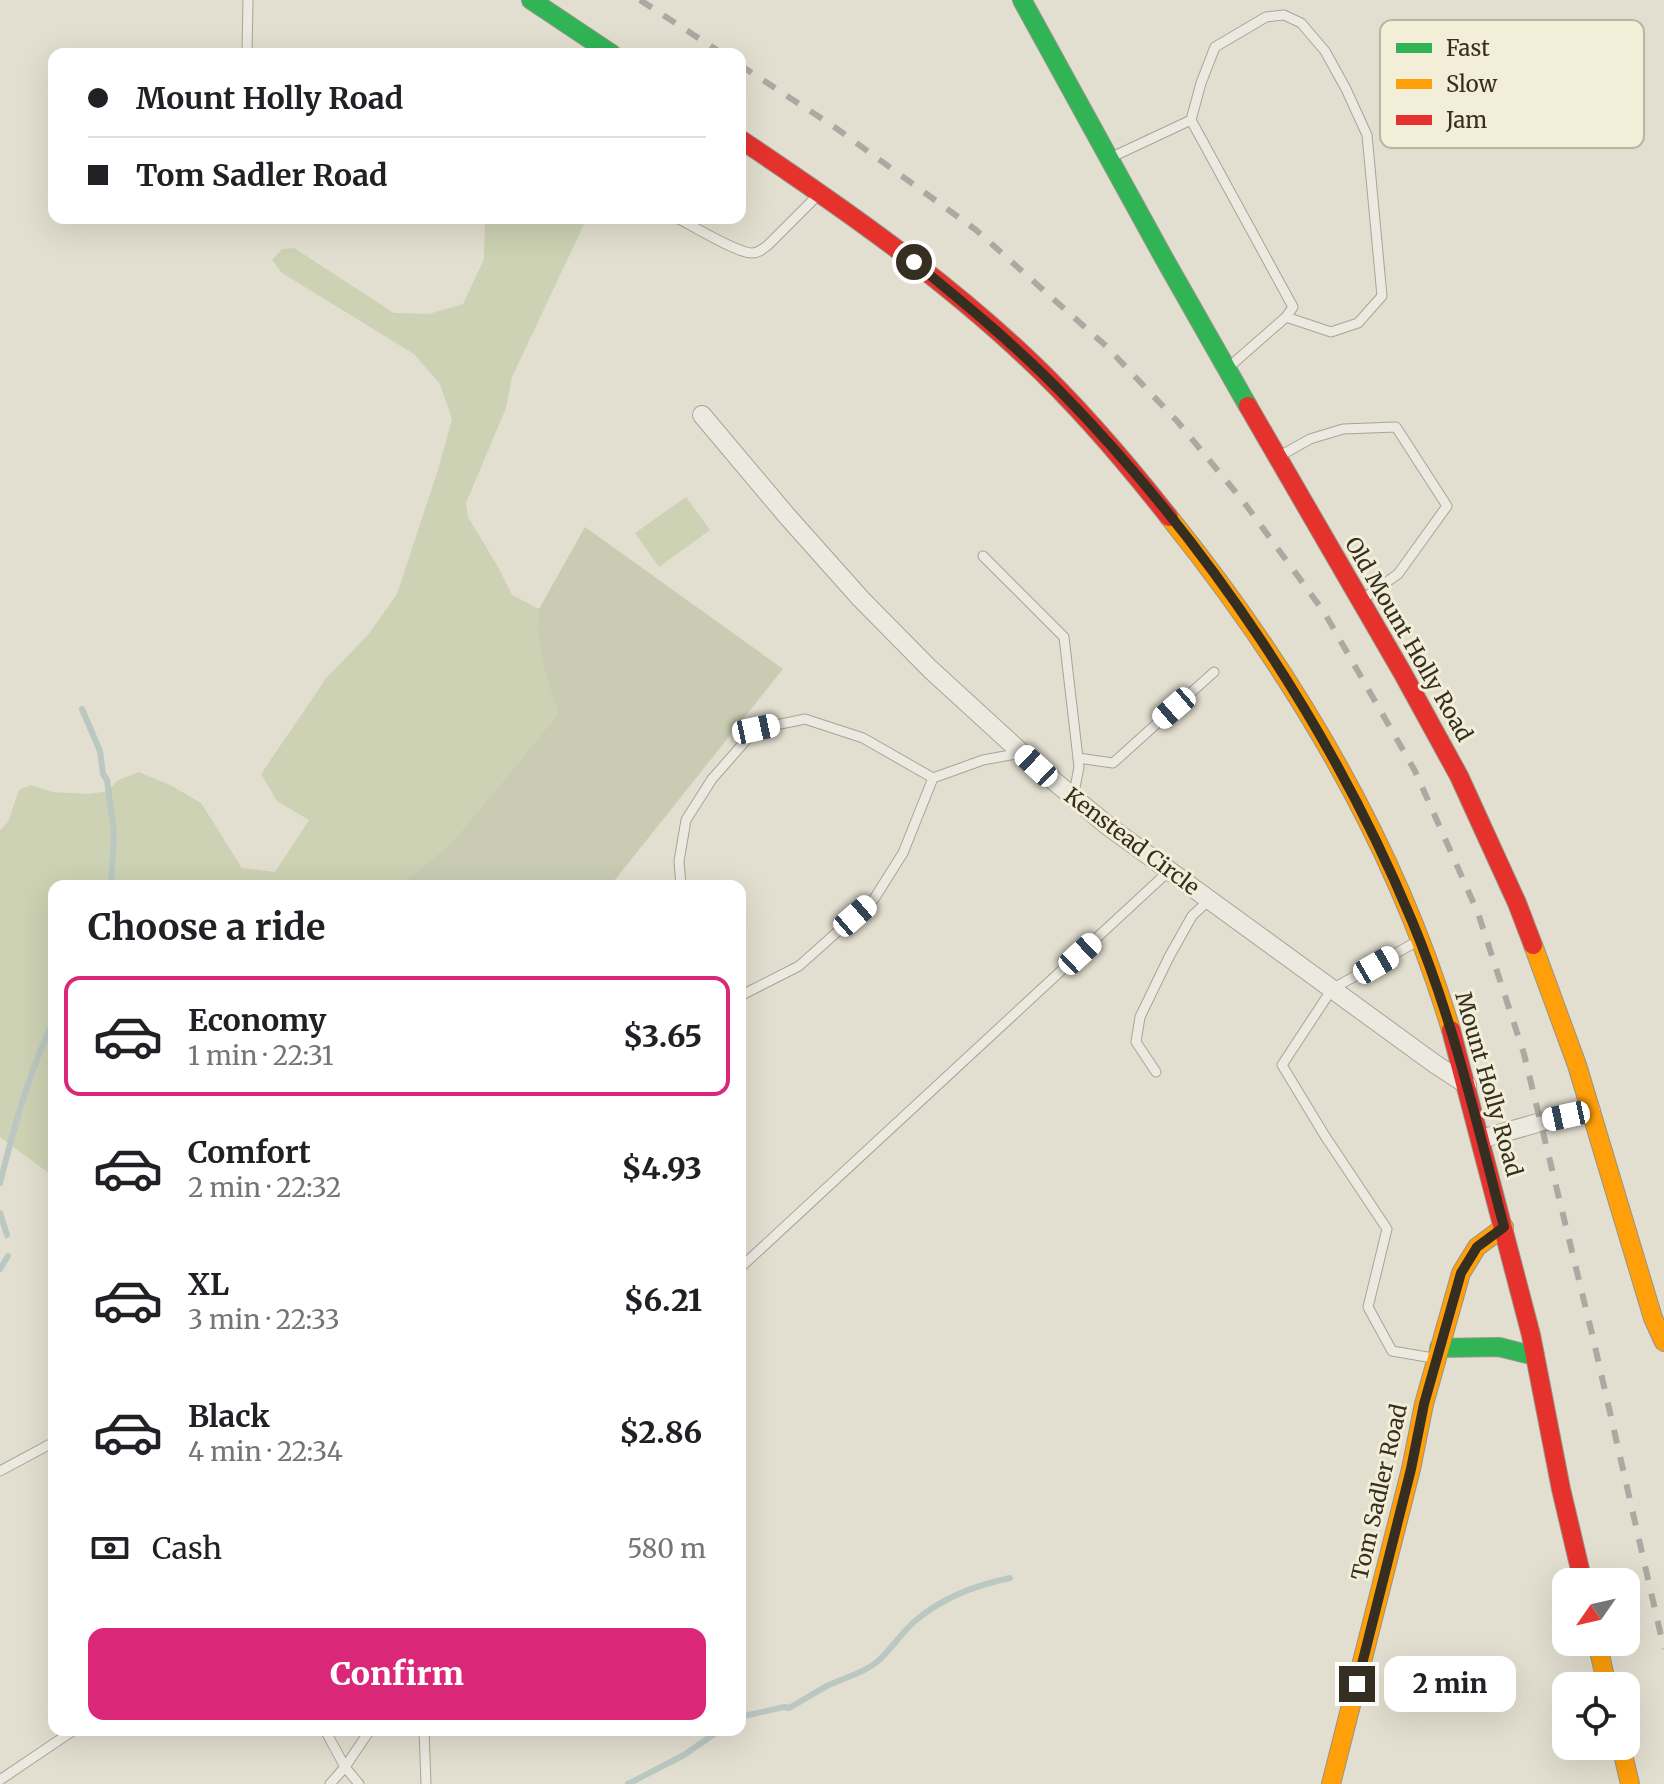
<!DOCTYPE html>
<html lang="en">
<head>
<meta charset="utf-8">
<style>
  body { margin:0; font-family:Merriweather,serif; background:#f2f2f2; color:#202124; height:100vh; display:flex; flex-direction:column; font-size:30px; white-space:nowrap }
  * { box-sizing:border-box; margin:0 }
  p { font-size:26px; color:#757577 }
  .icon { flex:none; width:44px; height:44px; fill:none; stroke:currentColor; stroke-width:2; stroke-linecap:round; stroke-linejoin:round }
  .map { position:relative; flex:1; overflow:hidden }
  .details { position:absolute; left:48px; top:880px; width:698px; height:856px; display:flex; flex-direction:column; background:#fff; border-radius:16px; box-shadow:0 8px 32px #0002 }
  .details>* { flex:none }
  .top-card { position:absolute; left:48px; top:48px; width:698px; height:176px; border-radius:16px; box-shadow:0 8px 32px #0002; display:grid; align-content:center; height:176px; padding:0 40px; background:#fff }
  .needle { width:52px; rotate:236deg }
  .buttons { position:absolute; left:1552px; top:1568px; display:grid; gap:16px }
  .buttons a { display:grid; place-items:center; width:88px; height:88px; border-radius:16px; background:#fff; box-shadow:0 8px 32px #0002; font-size:40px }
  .end { position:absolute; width:36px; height:36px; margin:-18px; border:10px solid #362e21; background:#fff; box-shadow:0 0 0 4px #fff }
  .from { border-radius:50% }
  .bubble { position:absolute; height:56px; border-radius:16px; background:#fff; box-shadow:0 8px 32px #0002; font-size:26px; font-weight:800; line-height:56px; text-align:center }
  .car { position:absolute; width:24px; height:48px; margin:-24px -12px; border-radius:10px; box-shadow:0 0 6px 2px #0007; background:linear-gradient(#fff 24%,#345 0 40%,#fff 0 76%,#345 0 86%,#fff 0) }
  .top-card b { display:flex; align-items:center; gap:28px; height:76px; font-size:30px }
  .top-card b+b { border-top:2px solid #e0e0e0 }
  .top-card i { width:20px; height:20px; background:#202124 }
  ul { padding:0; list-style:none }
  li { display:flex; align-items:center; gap:24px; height:120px; margin:0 16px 12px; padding:0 24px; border:4px solid transparent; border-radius:16px }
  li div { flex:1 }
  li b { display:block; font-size:30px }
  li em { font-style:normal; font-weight:800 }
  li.on { border-color:#db2777 }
  li>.icon { width:72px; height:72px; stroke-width:1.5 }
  h2 { padding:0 40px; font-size:36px; line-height:96px }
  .pay { display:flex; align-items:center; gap:20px; height:88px; padding:0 40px; font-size:30px }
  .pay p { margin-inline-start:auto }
  .primary-button { display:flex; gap:16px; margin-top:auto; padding:16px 40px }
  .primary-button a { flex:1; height:92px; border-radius:16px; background:#db2777; color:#fff; font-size:32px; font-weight:800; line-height:92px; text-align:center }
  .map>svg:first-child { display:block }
  .green { fill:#cdd2b4 }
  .cemetery { fill:#c9ccb3 }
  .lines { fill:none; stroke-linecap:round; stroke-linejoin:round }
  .stream { stroke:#bac8c1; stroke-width:6 }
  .lane-casing { stroke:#a8a498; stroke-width:11 }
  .street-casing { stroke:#a8a498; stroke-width:20 }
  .fast-casing { stroke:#979488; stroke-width:20 }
  .slow-casing { stroke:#979488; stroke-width:20 }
  .jam-casing { stroke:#979488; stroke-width:20 }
  .lane { stroke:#ebe9e0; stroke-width:9 }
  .street { stroke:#ebe9e0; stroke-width:18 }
  .fast { stroke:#30b455; stroke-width:18 }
  .slow { stroke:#ff9f0a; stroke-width:18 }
  .jam { stroke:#e5322d; stroke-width:18 }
  .rail { stroke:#aba9a1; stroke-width:6; stroke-dasharray:14 14; stroke-linecap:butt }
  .route { stroke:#362e21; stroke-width:10 }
  .labels { text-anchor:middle; stroke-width:6; stroke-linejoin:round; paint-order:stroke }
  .street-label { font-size:22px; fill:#362e21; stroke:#f2eed7 }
  .key { fill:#f2eed7; stroke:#bab4a0; stroke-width:2 }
  .key-label { font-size:22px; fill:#362e21 }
</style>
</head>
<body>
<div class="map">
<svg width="1664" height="1784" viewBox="0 0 1664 1784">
  <rect width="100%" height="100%" fill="#e2dfd0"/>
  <!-- green -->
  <g class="green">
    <path d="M 485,218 L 587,218 L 512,377 L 506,408 L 466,503 L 468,517 L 498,567 L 512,595 L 539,609 C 538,646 548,679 558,714 L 454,840 L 424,866 L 395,886 L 54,886 L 54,1177 L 0,1137 L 0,830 L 8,822 L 19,790 L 31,785 L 52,792 L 89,794 L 108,791 L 118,780 L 139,772 L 170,785 L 201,803 L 242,868 L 275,872 L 309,820 L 277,801 L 261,774 L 327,677 L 368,635 L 397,594 L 438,470 L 452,419 L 440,384 L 414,354 L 282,273 L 272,260 L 282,249 L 294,248 L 394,313 L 429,314 L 463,304 L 484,259 Z"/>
    <polygon points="686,497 710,530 659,567 635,533"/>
  </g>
  <!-- cemetery -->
  <polygon class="cemetery" points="585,527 783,669 610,886 395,886 424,866 454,840 558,714 544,668 538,632 539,609"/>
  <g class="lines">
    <!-- stream -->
    <g class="stream">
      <polyline points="82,709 100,751 103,774 107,780 114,832 111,886"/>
      <path d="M 0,1183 C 14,1127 29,1072 54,1020"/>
      <polyline points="0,1213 7,1235"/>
      <polyline points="0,1269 8,1256"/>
      <path d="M 740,1717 L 784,1707 L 789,1708 C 802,1701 814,1693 827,1686 C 843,1678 862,1674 877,1662 C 891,1650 901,1633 915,1621 C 942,1598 976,1585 1010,1578"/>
      <polyline points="628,1784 684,1755 720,1730"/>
    </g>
    <defs>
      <g id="lane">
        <polyline points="248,0 247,52 250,54"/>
        <polyline points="1112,157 1191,120"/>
        <path d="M 677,218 C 693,226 737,253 752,253 C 759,253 763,249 768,245 L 818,195"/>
        <polyline points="1229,367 1286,317 1293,307 1191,120 1201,83 1215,47 1266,17 1284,15 1301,23 1325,51 1346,89 1367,135 1382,296 1358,323 1331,332 1286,317"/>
        <polyline points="1278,457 1310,439 1343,429 1396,427 1447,506 1398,574 1363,599"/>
        <polyline points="983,556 1064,637 1079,767 1073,798"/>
        <polyline points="1078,758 1113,763 1214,672"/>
        <polyline points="681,886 679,861 686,820 712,779 756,729 805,719 863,738 933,778"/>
        <polyline points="1416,942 1332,989 1282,1065 1325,1136 1387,1229 1368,1307 1392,1351 1433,1358"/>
        <polyline points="740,996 799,966 874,899 903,853 933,778 983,760 1021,753"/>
        <polyline points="1156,1072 1136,1042 1140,1017 1169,957 1192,916 1210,899"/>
        <polyline points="740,1268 1170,870"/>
        <polyline points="0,1471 54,1442"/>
        <polyline points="325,1730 345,1767 359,1784"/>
        <polyline points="424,1730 426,1784"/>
        <polyline points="0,1780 74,1730"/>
        <polyline points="330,1784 345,1767 370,1730"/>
      </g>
      <g id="street">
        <polyline points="702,415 787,516 861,599 930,669 1036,766 1108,826 1435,1064 1467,1085"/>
        <polyline points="1481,1139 1541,1122 1591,1111"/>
      </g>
      <g id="fast">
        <polyline points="531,0 612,54"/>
        <polyline points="1022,0 1165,260 1248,406"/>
        <polyline points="1439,1348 1499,1347 1535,1356"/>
      </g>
      <g id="slow">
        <path d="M 1169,517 C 1291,669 1395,842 1451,1030"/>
        <polyline points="1533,945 1577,1065 1653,1318 1664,1342"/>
        <polyline points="1597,1642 1607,1686"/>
        <polyline points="1621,1746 1630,1784"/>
        <polyline points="1331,1784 1411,1469 1424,1404 1461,1273 1477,1247 1504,1227"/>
      </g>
      <g id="jam">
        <path d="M 740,139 C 840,206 939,275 1027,358 C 1079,407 1125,461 1169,517"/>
        <polyline points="1248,406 1402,672 1459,776 1517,903 1533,945"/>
        <polyline points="1451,1030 1531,1335 1561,1489 1583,1582"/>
      </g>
    </defs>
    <!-- lane casing -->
    <use href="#lane" class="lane-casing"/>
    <!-- street casing -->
    <use href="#street" class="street-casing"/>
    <!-- fast casing -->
    <use href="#fast" class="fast-casing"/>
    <!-- slow casing -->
    <use href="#slow" class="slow-casing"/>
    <!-- jam casing -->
    <use href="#jam" class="jam-casing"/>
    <!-- lane -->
    <use href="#lane" class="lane"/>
    <!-- street -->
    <use href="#street" class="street"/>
    <!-- fast -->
    <use href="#fast" class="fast"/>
    <!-- slow -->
    <use href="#slow" class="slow"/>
    <!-- jam -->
    <use href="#jam" class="jam"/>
    <!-- rail -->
    <g class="rail">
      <polyline points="640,0 723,54"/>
      <polyline points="740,65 836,128 976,230 1106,346 1177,421 1243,501 1324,612 1415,771 1478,913 1524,1054 1593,1338 1664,1649"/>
    </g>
  </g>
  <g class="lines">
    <!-- route -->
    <path class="route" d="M 914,262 C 964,303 1014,344 1059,390 C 1205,539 1332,728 1412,921 C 1453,1019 1477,1124 1504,1227 L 1477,1247 L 1461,1273 L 1424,1404 L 1411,1469 L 1357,1684"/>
  </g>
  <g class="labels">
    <!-- street labels -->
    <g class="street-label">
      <text transform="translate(1409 639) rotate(60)" y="8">Old Mount Holly Road</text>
      <text transform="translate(1132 841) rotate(37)" y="8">Kenstead Circle</text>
      <text transform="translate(1489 1084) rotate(74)" y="8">Mount Holly Road</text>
      <text transform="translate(1379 1492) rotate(-77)" y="8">Tom Sadler Road</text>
    </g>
  </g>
  <!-- legend -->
  <rect x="1380" y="20" width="264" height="128" rx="12" class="key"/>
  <rect x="1396" y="43" width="36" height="10" fill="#30b455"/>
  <rect x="1396" y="79" width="36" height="10" fill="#ff9f0a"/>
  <rect x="1396" y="115" width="36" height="10" fill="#e5322d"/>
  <g class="key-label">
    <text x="1446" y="56">Fast</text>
    <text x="1446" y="92">Slow</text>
    <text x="1446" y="128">Jam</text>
  </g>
</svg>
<div class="buttons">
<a><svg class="needle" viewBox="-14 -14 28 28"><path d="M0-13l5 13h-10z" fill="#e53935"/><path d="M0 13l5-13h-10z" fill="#757577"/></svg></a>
<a><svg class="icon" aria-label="locate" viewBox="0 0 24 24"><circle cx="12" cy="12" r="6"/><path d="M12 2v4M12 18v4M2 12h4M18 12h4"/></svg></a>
</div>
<i class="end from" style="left:914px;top:262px"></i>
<i class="end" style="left:1357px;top:1684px"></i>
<div class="bubble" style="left:1384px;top:1656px;width:132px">2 min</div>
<i class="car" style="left:1174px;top:708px;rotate:229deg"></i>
<i class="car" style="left:756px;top:729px;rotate:78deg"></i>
<i class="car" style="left:1036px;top:766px;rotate:313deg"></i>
<i class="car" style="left:855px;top:916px;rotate:49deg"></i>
<i class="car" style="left:1080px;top:954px;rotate:47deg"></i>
<i class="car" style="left:1376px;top:965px;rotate:60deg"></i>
<i class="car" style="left:1566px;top:1116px;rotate:258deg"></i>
<div class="top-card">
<b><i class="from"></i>Mount Holly Road</b>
<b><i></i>Tom Sadler Road</b>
</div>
<section class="details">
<h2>Choose a ride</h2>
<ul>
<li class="on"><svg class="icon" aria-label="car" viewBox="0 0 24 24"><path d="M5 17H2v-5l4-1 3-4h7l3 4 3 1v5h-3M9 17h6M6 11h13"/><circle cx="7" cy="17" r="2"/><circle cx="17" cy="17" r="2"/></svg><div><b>Economy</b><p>1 min · 22:31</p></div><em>$3.65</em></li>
<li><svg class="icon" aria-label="car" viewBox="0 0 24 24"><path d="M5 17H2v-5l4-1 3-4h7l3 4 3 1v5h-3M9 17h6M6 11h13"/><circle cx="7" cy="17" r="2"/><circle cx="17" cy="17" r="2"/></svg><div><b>Comfort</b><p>2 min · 22:32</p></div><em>$4.93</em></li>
<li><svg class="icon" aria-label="car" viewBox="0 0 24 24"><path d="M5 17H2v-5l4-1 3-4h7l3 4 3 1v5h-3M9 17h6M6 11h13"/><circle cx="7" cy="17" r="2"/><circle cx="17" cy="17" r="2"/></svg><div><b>XL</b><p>3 min · 22:33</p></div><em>$6.21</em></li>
<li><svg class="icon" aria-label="car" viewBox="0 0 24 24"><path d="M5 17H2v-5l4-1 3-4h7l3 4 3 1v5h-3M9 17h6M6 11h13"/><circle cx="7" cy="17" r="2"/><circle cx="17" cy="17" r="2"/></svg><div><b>Black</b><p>4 min · 22:34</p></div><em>$2.86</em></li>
</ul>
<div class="pay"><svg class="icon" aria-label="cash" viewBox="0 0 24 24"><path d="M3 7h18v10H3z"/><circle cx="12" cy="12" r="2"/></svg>Cash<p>580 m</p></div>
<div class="primary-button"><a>Confirm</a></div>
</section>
</div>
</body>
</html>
